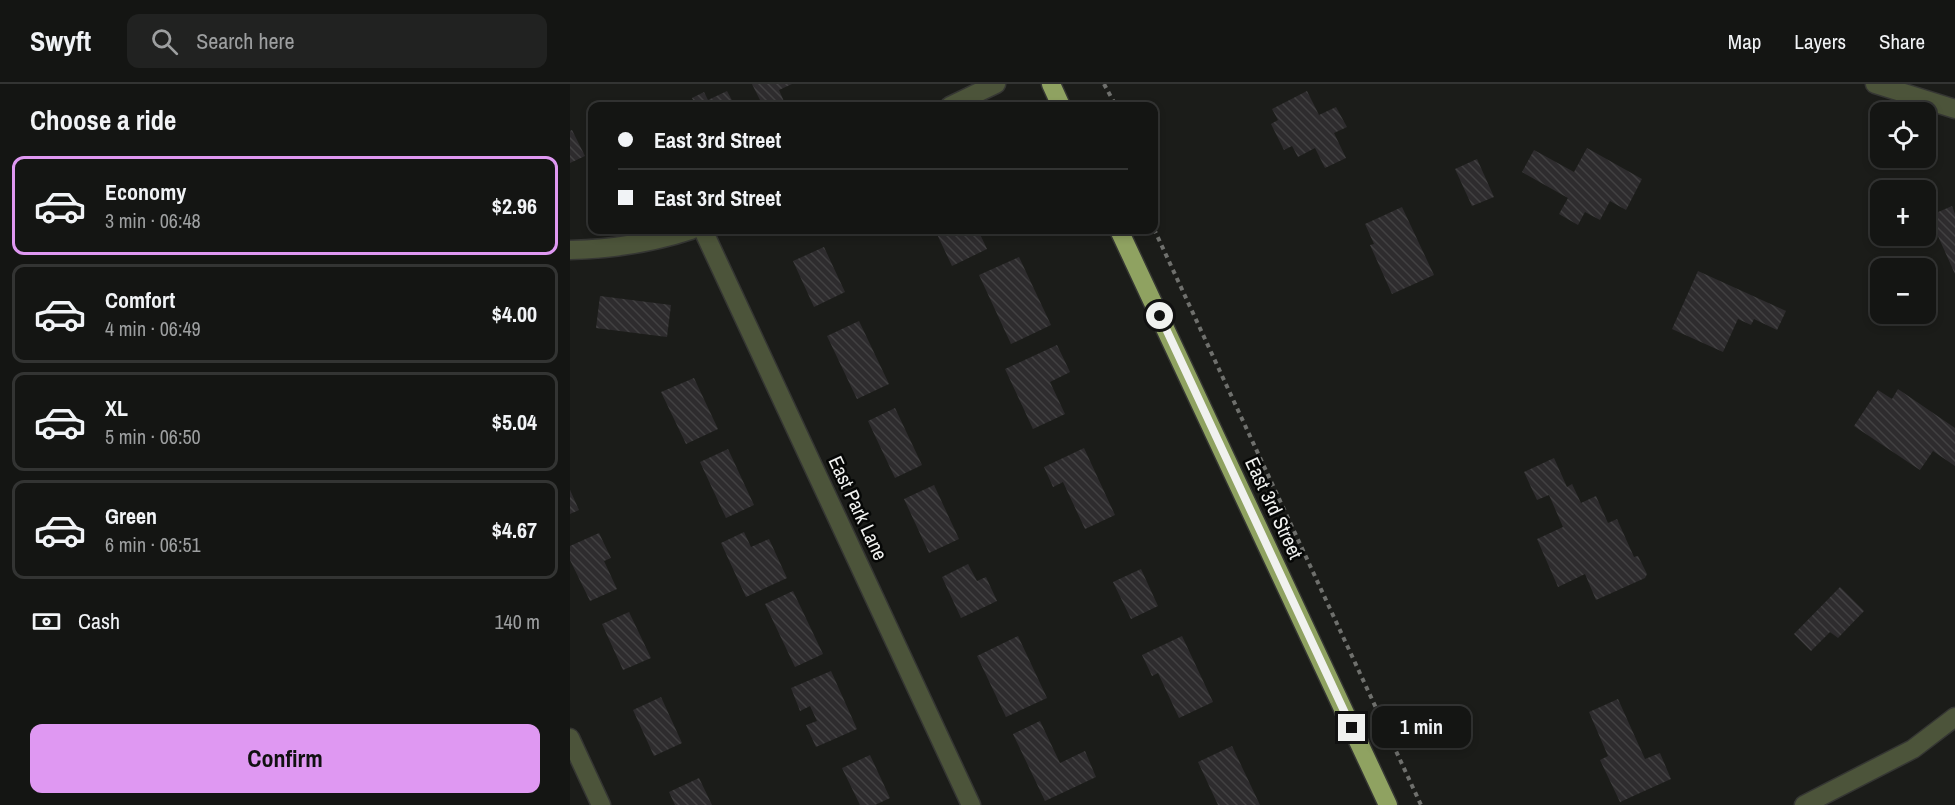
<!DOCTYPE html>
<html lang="en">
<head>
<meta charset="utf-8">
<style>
  body { margin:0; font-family:"Archivo Narrow",sans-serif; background:#212221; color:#f1f3f6; height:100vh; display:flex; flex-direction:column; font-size:22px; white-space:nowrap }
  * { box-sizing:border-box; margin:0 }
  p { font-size:20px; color:#9d9fa0 }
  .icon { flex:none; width:33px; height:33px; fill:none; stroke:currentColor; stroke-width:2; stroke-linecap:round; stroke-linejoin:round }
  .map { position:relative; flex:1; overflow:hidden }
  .panel { display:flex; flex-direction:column; background:#141513; width:570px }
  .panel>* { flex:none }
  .top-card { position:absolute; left:18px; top:18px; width:570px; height:132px; border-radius:12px; box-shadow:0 3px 9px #0003,0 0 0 2px #333433; display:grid; align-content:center; height:132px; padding:0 30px; background:#141513 }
  .buttons { position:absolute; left:1300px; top:18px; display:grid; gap:12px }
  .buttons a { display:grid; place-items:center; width:66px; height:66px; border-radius:12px; background:#141513; box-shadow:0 3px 9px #0003,0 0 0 2px #333433; font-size:30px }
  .end { position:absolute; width:27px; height:27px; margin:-14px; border:8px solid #f0f1ef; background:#111; box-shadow:0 0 0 3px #111 }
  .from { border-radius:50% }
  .bubble { position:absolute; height:42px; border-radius:12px; background:#141513; box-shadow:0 3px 9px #0003,0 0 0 2px #333433; font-size:20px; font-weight:800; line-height:42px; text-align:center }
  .top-card b { display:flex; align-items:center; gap:21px; height:57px; font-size:22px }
  .top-card b+b { border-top:2px solid #333433 }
  .top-card i { width:15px; height:15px; background:#f1f3f6 }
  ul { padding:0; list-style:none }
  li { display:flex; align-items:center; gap:18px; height:99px; margin:0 12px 9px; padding:0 18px; border:3px solid #333433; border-radius:12px }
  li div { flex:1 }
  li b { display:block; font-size:22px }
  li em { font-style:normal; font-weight:800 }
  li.selected { border-color:#df98f2 }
  li>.icon { width:54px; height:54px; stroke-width:1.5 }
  h2 { padding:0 30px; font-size:27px; line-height:72px }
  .pay { display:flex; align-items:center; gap:15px; height:66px; padding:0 30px; font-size:22px }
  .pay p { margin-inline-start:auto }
  .button { display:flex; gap:12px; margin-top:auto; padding:12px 30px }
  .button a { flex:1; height:69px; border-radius:12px; background:#df98f2; color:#111; font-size:24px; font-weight:800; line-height:69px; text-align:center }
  header { display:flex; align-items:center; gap:36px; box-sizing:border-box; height:84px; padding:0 30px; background:#141513; border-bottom:2px solid #333433 }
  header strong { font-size:28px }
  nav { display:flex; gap:33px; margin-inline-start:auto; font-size:21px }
  .search { width:420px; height:54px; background:#212221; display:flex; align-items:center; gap:15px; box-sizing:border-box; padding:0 21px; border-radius:12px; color:#9d9fa0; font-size:22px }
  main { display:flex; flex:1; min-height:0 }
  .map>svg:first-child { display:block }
  .building { fill:url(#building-back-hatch) }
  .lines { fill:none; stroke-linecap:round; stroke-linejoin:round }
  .minor-casing { stroke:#353633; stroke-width:21 }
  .highway-casing { stroke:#353633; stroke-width:21 }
  .path { stroke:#6f706d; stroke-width:4; stroke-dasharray:4.5 4.5; stroke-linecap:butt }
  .minor { stroke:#4c543a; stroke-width:18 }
  .highway { stroke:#8fa261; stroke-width:18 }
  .route { stroke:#f0f1ef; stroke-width:8 }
  .labels { text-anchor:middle; stroke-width:5; stroke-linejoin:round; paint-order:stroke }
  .street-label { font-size:20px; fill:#f0f1ef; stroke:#060706 }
</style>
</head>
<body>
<header>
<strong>Swyft</strong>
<div class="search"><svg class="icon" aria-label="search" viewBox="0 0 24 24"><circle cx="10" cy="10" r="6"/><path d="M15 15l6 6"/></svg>Search here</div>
<nav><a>Map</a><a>Layers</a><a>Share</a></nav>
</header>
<main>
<section class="panel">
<h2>Choose a ride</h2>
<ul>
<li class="selected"><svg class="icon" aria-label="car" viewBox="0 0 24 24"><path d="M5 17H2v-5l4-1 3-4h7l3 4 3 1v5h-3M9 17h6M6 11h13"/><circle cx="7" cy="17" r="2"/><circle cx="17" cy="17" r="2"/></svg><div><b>Economy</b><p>3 min · 06:48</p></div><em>$2.96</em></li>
<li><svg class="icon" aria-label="car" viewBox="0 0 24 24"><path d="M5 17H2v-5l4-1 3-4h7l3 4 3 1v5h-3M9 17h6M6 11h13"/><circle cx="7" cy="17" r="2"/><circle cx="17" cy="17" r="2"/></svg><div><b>Comfort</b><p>4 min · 06:49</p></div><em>$4.00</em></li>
<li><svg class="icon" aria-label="car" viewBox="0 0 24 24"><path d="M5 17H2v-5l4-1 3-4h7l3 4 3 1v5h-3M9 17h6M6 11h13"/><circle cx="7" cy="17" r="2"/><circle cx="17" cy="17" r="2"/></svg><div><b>XL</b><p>5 min · 06:50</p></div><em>$5.04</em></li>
<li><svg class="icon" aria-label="car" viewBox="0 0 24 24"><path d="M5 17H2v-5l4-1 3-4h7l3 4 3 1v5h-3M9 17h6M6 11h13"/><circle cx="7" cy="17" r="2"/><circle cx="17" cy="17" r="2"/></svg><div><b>Green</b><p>6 min · 06:51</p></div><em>$4.67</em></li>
</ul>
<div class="pay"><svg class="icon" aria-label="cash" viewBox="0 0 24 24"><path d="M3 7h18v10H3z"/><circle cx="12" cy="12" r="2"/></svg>Cash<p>140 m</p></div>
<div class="button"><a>Confirm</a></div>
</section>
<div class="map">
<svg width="1385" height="721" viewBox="0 0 1385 721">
  <defs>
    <pattern id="building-back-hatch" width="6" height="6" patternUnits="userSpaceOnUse" patternTransform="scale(1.5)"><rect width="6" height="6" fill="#2e2c2e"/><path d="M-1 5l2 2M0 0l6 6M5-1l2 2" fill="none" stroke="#424142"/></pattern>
  </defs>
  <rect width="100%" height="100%" fill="#1b1c19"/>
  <!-- building -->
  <g class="building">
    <polygon points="182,0 222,0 209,6 216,22 193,22"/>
    <polygon points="157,7 165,22 126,22 122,14 134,8 138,16"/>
    <polygon points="737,7 749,31 766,23 777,43 764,49 776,74 755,84 745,64 728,73 722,62 714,66 701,40 708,36 702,25"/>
    <polygon points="2,46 15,72 0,79 0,47"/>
    <polygon points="1017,64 1072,95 1056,126 1040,117 1030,136 1015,128 1008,141 989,130 998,114 952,88 964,66 1004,88"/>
    <polygon points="907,75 924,113 902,122 885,85"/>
    <polygon points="1382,122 1385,130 1385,190 1359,132"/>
    <polygon points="832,123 864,191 822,210 800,161 804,160 795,140"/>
    <polygon points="365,146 408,146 417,165 382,182"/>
    <polygon points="254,163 275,208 244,223 223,177"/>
    <polygon points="449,173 481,241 441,260 409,191"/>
    <polygon points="1128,187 1216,227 1207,246 1184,235 1181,241 1168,235 1153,268 1102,245"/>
    <polygon points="30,212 101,221 97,253 26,244"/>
    <polygon points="289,237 319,300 287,315 257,252"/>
    <polygon points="487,261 500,288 480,298 495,330 463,345 435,285"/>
    <polygon points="124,294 148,345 116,360 91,308"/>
    <polygon points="1328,305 1385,344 1385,382 1363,367 1350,386 1284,342 1308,306 1322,315"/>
    <polygon points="325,324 352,381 325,394 298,337"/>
    <polygon points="514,364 545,431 515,445 493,398 483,403 474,383"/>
    <polygon points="158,365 184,421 156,434 130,378"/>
    <polygon points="984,374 997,403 1002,400 1011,419 1026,412 1038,439 1047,435 1064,473 1068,472 1077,490 1075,494 1026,516 1015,490 988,503 967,455 993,443 979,411 967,416 954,388"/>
    <polygon points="364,401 389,455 359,469 334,415"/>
    <polygon points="0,406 9,426 0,430"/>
    <polygon points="174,448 181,463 199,455 217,494 176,513 151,459"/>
    <polygon points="29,449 41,474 34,477 47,505 20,517 0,476 0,462"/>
    <polygon points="398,480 407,497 416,493 427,517 391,534 372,493"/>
    <polygon points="571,485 588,522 561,535 543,498"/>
    <polygon points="1270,503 1294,527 1268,554 1260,548 1241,567 1224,550"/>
    <polygon points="223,507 253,570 225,583 195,520"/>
    <polygon points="59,528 81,574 53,586 32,540"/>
    <polygon points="448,552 477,614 436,633 407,572"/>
    <polygon points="612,552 643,618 609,634 588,589 582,592 572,571"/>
    <polygon points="261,587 287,645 246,663 236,641 247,637 240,622 230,627 221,604"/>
    <polygon points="91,613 112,659 84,672 63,626"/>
    <polygon points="1048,615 1075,675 1090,669 1101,695 1050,718 1030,676 1038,672 1019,628"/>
    <polygon points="470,637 490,679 515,667 526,693 475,717 443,650"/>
    <polygon points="662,662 690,721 648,721 628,678"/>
    <polygon points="300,671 320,714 305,721 290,721 272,684"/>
    <polygon points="129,694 142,721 105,721 99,708"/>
  </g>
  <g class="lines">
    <defs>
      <g id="minor">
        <polyline points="1305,0 1385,25"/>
        <polyline points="380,22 426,0"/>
        <polyline points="133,146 401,721"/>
        <path d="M 0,166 C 42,165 82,159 121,146"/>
        <polyline points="0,654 31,721"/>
        <polyline points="1234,721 1343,665 1385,633"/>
      </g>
      <g id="highway">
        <polyline points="481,0 491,22"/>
        <polyline points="549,146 818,721"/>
      </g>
    </defs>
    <!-- minor casing -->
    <use href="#minor" class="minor-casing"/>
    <!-- highway casing -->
    <use href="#highway" class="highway-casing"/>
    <!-- path -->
    <g class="path">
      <polyline points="534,0 546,22"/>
      <polyline points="584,145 851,721"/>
    </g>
    <!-- minor -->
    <use href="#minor" class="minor"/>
    <!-- highway -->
    <use href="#highway" class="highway"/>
  </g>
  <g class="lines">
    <!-- route -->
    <polyline class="route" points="590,232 782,644"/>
  </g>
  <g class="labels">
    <!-- street labels -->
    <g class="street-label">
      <text transform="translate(288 424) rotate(65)" y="7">East Park Lane</text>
      <text transform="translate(704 424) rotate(65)" y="7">East 3rd Street</text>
    </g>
  </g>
</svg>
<div class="buttons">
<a><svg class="icon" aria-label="locate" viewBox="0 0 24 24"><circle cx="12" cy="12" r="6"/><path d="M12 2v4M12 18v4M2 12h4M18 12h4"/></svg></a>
<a>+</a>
<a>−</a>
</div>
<i class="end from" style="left:590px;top:232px"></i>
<i class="end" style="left:782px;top:644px"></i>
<div class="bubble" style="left:802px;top:622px;width:99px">1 min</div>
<div class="top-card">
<b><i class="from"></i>East 3rd Street</b>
<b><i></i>East 3rd Street</b>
</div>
</div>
</main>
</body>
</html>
